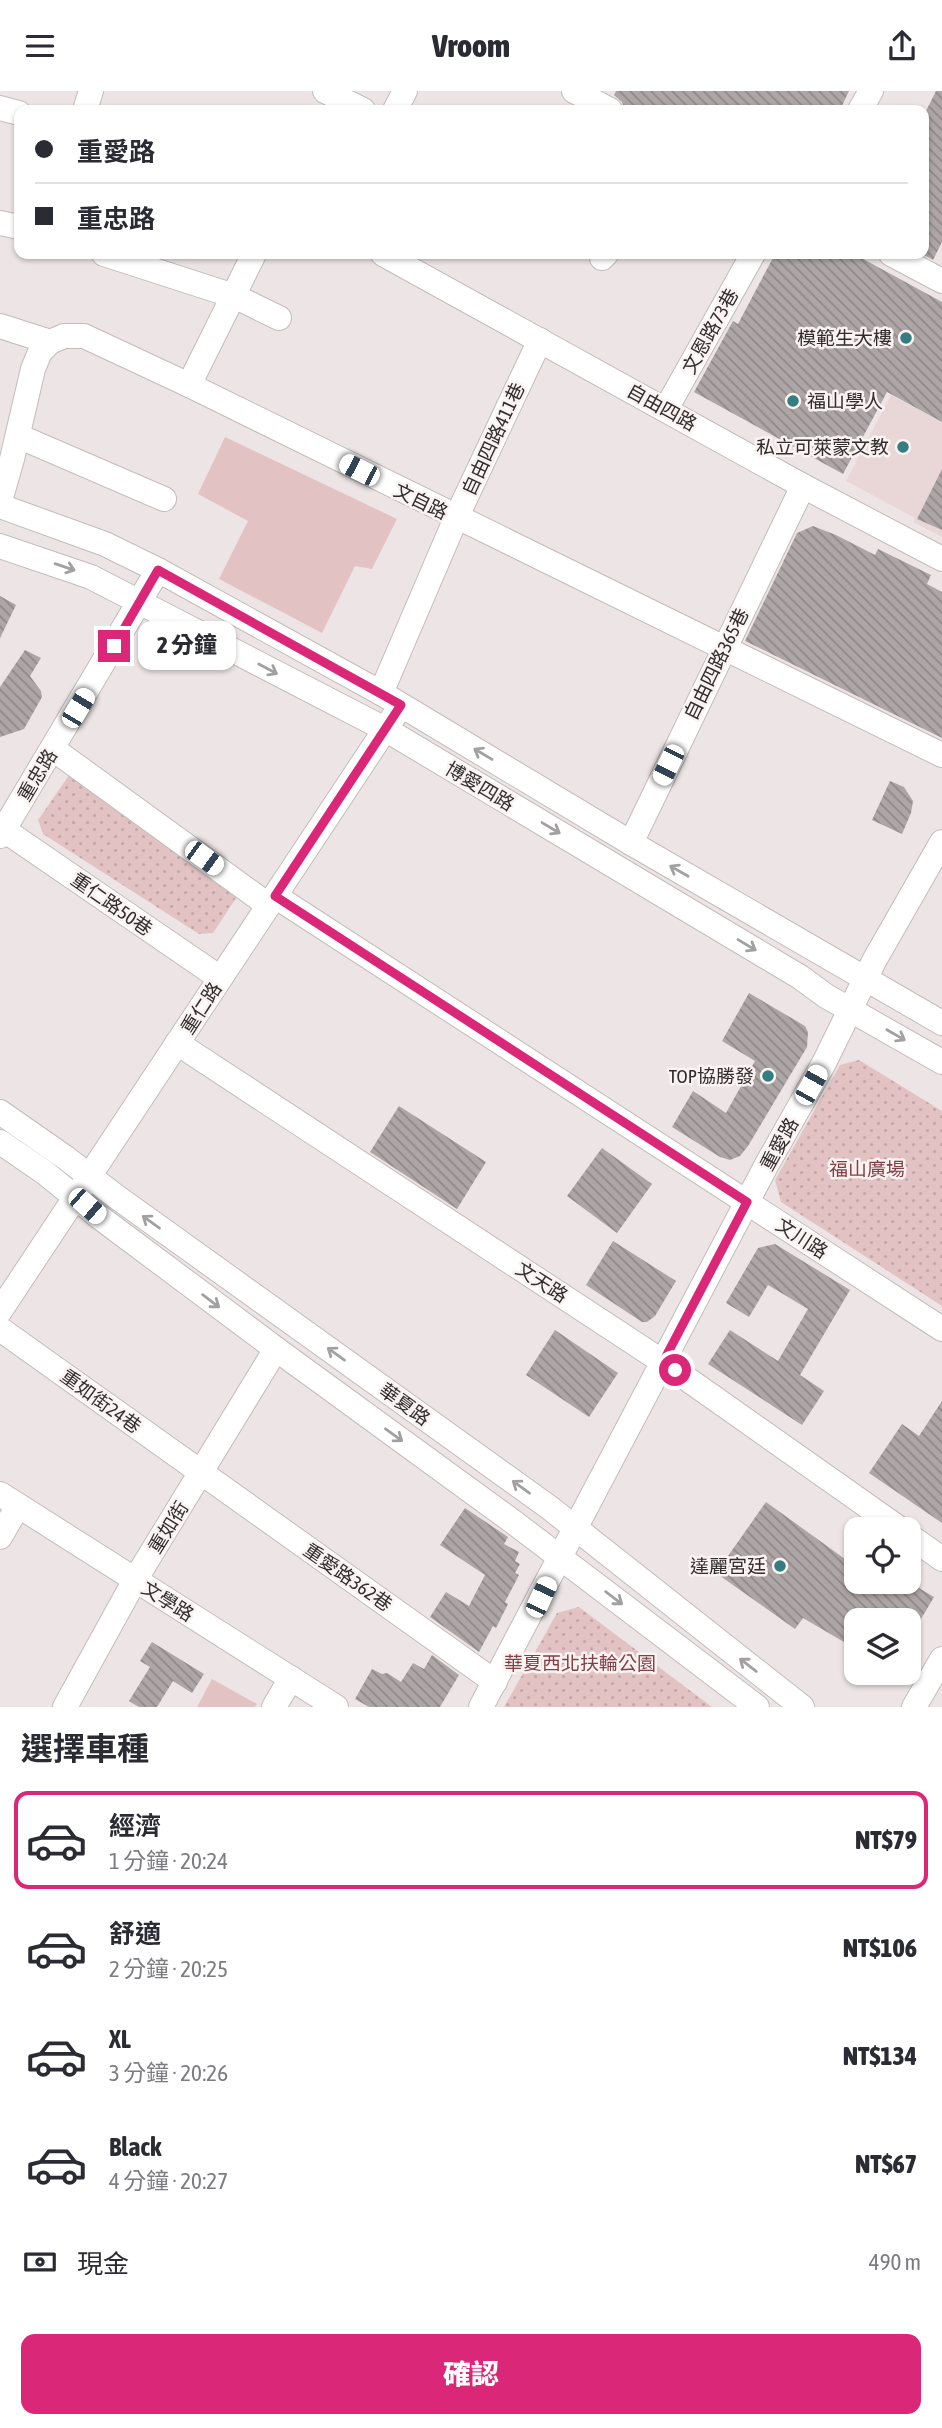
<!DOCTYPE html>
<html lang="zh-TW">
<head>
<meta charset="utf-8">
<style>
  body { margin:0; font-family:"Asap Condensed","Noto Sans TC",sans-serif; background:#f2f2f3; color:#2b2b33; height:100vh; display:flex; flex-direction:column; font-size:26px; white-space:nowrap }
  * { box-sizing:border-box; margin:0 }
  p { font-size:23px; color:#7c7c81 }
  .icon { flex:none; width:38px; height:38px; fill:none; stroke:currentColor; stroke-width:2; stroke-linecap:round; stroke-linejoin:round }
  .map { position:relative; height:1616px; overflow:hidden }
  .side { display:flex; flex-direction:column; background:#fff; flex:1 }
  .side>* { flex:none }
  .banner { position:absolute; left:14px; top:14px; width:915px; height:154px; border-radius:14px; box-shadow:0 2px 5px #0004; display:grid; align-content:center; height:154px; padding:0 21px; background:#fff }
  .fabs { position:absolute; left:844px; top:1426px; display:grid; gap:14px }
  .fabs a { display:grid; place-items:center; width:77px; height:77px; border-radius:14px; background:#fff; box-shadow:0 2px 5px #0004; font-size:35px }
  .end { position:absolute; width:32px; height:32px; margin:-16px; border:9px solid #db2777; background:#fff; box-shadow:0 0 0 4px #fff }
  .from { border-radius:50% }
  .bubble { position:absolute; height:49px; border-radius:14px; background:#fff; box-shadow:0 2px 5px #0004; font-size:23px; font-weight:800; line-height:49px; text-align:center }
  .car { position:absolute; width:21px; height:42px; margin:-21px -10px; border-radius:9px; box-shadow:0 0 5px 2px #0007; background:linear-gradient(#fff 24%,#345 0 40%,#fff 0 76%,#345 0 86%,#fff 0) }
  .banner b { display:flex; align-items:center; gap:24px; height:66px; font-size:26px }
  .banner b+b { border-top:2px solid #e1e1e2 }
  .banner i { width:18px; height:18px; background:#2b2b33 }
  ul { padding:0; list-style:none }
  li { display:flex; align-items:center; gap:21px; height:98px; margin:0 14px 10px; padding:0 7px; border:4px solid transparent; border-radius:14px }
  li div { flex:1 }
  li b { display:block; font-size:26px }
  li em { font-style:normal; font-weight:800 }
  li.selected { border-color:#db2777 }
  li>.icon { width:63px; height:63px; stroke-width:1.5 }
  h2 { padding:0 21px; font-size:32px; line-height:84px }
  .pay { display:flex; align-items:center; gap:18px; height:77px; padding:0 21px; font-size:26px }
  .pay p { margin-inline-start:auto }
  .action { display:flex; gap:14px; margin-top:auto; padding:14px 21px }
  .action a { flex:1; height:80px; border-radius:14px; background:#db2777; color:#fff; font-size:28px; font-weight:800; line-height:80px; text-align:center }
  header { display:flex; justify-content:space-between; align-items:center; height:91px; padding:0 21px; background:#fff; font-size:32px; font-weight:800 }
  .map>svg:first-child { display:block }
  .built { fill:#e9d7d8 }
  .grass { fill:#e3c2c3 }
  .park { fill:url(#park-dots) }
  .building { fill:url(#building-back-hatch) }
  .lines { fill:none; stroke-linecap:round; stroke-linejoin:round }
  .minor-casing { stroke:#c4bbbb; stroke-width:26 }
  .minor { stroke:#fff; stroke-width:24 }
  .oneway { stroke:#a2a0a0 }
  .route { stroke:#db2777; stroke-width:9 }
  .poi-dot { fill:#347d80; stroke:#fbf2f2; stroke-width:2.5 }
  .labels { text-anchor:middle; stroke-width:5; stroke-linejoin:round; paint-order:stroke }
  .street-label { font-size:19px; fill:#302d2d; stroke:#fbf2f2 }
  .poi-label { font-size:19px; fill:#302d2d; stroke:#fbf2f2; text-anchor:end }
  .park-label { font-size:19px; fill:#814046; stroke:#fbf2f2 }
</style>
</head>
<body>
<header><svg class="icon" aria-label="menu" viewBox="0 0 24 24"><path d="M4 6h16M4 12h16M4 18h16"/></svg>Vroom<svg class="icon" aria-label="share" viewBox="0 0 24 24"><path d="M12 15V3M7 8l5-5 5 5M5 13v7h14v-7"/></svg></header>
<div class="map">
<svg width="942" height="1616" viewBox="0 0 942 1616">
  <defs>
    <pattern id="park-dots" width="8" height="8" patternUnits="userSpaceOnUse" patternTransform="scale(1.75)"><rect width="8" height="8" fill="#e3c2c3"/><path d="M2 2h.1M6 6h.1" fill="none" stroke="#c3a7a8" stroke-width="1.8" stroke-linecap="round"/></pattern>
    <pattern id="building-back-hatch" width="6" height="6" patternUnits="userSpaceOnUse" patternTransform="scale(1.75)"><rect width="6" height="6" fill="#aea6a6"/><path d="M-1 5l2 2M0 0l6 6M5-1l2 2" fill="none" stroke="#8e8888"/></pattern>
  </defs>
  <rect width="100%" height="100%" fill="#ede5e5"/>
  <!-- built -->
  <polygon class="built" points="891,304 942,331 942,446 913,431 915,427 846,390"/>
  <!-- grass -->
  <g class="grass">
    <polygon points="225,346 397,428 372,478 355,475 322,542 219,488 248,430 198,403"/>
    <polygon points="212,1588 257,1613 255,1616 197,1616"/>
  </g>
  <!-- park -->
  <g class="park">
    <polygon points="72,680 240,801 213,842 199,843 43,743 38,729"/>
    <polygon points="859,969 942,1020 942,1215 781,1111 775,1089 840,974"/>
    <polygon points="579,1516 712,1616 504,1616 557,1522"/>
  </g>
  <!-- building -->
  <g class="building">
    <polygon points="616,0 849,0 840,19 625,19 622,11 614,4"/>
    <polygon points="936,0 942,0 942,151 933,169 924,164 924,24"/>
    <polygon points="775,163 854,163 942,211 942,331 887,301 843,383 694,301 733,230 738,233"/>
    <polygon points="942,378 942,439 917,428"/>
    <polygon points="813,435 836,444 875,464 878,458 931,484 927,493 942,501 942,647 745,550 797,442"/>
    <polygon points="0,505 16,514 0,547"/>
    <polygon points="25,559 41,567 30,585 41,600 42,606 24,638 0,646 0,596"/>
    <polygon points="890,690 904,696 913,710 911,722 902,743 872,729"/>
    <polygon points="749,902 805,935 808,941 807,956 748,1055 740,1065 730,1069 720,1066 672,1036 693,1000 726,1022 755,970 722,950"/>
    <polygon points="399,1015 486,1071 457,1118 370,1061"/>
    <polygon points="602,1057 652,1093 617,1142 567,1105"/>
    <polygon points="613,1150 676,1190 655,1225 647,1231 642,1231 586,1194"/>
    <polygon points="775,1153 850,1199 800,1284 824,1300 802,1334 708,1273 730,1239 778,1270 808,1218 768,1194 749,1226 726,1212 758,1157"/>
    <polygon points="555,1239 618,1282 589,1326 526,1284"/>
    <polygon points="942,1310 942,1432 869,1382 902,1333 919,1345"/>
    <polygon points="766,1411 856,1476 856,1491 909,1491 934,1506 908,1550 908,1530 856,1530 856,1558 803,1527 795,1538 716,1482"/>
    <polygon points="465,1417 508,1446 504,1453 519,1461 515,1470 520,1473 515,1482 519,1484 505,1511 508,1513 496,1537 493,1535 479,1561 430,1526 446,1501 469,1515 485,1484 440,1454"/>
    <polygon points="152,1551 204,1583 192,1602 173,1590 157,1616 139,1616 129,1610 150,1576 140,1570"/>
    <polygon points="432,1564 459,1584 440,1616 369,1616 355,1608 372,1578 382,1583 387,1582 401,1591 413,1572 424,1578"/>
  </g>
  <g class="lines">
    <defs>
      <g id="minor">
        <polyline points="325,0 363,19"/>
        <polyline points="574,0 610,19"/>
        <polyline points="0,17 19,22"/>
        <polyline points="85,19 91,0"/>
        <polyline points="395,19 405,0"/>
        <polyline points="860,19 871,0"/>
        <polyline points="0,132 19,136"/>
        <polyline points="104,163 234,205 279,227"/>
        <polyline points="383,163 803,395 942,468"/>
        <polyline points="891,163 942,190"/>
        <polyline points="602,167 606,163"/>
        <polyline points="0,235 50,251"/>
        <polyline points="189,294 254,163"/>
        <polyline points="666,318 753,163"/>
        <polyline points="18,345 164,408"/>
        <polyline points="0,410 12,368 33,278 40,261 50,251 64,245 84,245 189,294 942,664"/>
        <polyline points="0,415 105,453 158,479 381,602 631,752 942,932"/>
        <polyline points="0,455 91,486 385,638 800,886 826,905 942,971"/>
        <polyline points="381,602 456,427 540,249"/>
        <polyline points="53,658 268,814"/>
        <polyline points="4,739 220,887"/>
        <polyline points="0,745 158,479"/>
        <polyline points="631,752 803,395"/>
        <polyline points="275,805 942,1238"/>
        <polyline points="177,952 663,1271 900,1438"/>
        <polyline points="0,1021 66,1067 114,1104 550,1417 802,1616"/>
        <polyline points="0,1051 44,1081 98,1125 276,1258 512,1430 757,1616"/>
        <polyline points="0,1220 394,625"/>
        <polyline points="0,1238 495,1591"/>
        <polyline points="0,1403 336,1616"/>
        <polyline points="908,1444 942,1468"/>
        <polyline points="0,1446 18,1415"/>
        <polyline points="65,1616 135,1489 276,1258"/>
        <polyline points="274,1616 291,1587"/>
        <polyline points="481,1616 767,1073 824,972 874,870 942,751"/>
        <polyline points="914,1616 942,1568"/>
      </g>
    </defs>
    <!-- minor casing -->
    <use href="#minor" class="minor-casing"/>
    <!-- minor -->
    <use href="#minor" class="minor"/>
  </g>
  <!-- one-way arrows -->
  <defs><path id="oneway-shaft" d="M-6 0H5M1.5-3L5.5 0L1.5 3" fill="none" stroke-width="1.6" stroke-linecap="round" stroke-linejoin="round" transform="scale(1.75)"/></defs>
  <g class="oneway">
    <use href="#oneway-shaft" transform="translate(65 476) rotate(19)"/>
    <use href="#oneway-shaft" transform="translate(268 578) rotate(28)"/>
    <use href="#oneway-shaft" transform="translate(483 663) rotate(-149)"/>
    <use href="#oneway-shaft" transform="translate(551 737) rotate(31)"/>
    <use href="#oneway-shaft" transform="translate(679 780) rotate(-150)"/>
    <use href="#oneway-shaft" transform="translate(747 854) rotate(31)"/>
    <use href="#oneway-shaft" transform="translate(896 944) rotate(30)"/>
    <use href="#oneway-shaft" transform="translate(151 1131) rotate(-144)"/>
    <use href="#oneway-shaft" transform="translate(211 1210) rotate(37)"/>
    <use href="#oneway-shaft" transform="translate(336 1263) rotate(-144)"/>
    <use href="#oneway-shaft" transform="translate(394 1344) rotate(36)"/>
    <use href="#oneway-shaft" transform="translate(521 1396) rotate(-144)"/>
    <use href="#oneway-shaft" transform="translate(614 1507) rotate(37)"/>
    <use href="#oneway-shaft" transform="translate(748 1574) rotate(-142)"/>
  </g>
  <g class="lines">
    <!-- route -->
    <polyline class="route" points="114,555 158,479 401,614 275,805 747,1111 663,1271 675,1279"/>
  </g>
  <!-- markers -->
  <g class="poi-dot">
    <circle cx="906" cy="247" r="7"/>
    <circle cx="793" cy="310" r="7"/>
    <circle cx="903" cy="356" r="7"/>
    <circle cx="768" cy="985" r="7"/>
    <circle cx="780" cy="1475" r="7"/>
  </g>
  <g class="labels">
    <!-- street labels -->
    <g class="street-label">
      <text transform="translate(710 240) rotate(-61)" y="7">文恩路73巷</text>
      <text transform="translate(662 316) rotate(29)" y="7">自由四路</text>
      <text transform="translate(493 348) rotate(-65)" y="7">自由四路411巷</text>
      <text transform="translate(421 410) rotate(26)" y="7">文自路</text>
      <text transform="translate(716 573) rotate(-64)" y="7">自由四路365巷</text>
      <text transform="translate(37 684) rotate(-59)" y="7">重忠路</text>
      <text transform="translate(480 695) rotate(31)" y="7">博愛四路</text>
      <text transform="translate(112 813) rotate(35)" y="7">重仁路50巷</text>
      <text transform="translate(201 917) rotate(-57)" y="7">重仁路</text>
      <text transform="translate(779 1053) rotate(-61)" y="7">重愛路</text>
      <text transform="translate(802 1147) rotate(33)" y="7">文川路</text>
      <text transform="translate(542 1191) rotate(33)" y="7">文天路</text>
      <text transform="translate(101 1310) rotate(36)" y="7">重如街24巷</text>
      <text transform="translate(405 1313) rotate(36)" y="7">華夏路</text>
      <text transform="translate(168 1436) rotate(-58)" y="7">重如街</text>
      <text transform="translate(348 1486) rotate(35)" y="7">重愛路362巷</text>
      <text transform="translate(168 1510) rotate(32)" y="7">文學路</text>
    </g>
    <!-- poi labels -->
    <g class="poi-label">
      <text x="892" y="254">模範生大樓</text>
      <text x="807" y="317" text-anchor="start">福山學人</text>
      <text x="889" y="363">私立可萊蒙文教</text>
      <text x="754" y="992">TOP協勝發</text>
      <text x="766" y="1482">達麗宮廷</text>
    </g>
    <!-- park labels -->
    <g class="park-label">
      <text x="867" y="1085">福山廣場</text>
      <text x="580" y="1579">華夏西北扶輪公園</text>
    </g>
  </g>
</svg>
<div class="fabs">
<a><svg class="icon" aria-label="locate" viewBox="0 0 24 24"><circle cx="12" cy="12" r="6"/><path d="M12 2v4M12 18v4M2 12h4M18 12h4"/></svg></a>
<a><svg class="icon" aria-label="layers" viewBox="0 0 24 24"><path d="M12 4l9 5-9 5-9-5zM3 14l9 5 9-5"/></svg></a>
</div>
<i class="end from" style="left:675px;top:1279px"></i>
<i class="end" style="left:114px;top:555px"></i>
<div class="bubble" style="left:138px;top:530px;width:98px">2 分鐘</div>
<i class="car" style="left:359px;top:379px;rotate:297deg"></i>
<i class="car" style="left:78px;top:617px;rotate:31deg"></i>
<i class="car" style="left:668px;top:674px;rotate:206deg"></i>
<i class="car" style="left:204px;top:767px;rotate:126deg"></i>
<i class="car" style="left:811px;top:994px;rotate:29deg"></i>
<i class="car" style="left:87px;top:1115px;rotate:131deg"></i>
<i class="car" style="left:541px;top:1506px;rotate:25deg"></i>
<div class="banner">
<b><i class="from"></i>重愛路</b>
<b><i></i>重忠路</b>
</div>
</div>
<section class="side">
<h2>選擇車種</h2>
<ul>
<li class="selected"><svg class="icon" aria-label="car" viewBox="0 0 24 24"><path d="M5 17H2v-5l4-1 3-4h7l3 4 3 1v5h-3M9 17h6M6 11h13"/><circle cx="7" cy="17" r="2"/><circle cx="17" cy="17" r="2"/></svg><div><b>經濟</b><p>1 分鐘 · 20:24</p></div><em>NT$79</em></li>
<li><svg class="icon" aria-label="car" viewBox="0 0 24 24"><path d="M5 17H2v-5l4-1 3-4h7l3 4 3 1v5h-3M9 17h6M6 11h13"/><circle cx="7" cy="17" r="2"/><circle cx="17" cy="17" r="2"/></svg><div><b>舒適</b><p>2 分鐘 · 20:25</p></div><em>NT$106</em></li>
<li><svg class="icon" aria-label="car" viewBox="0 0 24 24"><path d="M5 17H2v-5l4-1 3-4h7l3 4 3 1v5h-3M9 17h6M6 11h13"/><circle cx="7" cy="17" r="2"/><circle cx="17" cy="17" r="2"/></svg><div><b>XL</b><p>3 分鐘 · 20:26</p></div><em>NT$134</em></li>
<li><svg class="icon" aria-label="car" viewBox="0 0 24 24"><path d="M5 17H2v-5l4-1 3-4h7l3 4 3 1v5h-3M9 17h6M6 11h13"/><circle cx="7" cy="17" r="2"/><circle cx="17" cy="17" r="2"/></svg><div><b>Black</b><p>4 分鐘 · 20:27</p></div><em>NT$67</em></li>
</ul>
<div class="pay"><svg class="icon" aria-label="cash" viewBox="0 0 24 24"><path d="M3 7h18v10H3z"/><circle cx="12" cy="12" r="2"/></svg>現金<p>490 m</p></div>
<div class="action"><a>確認</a></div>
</section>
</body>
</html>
